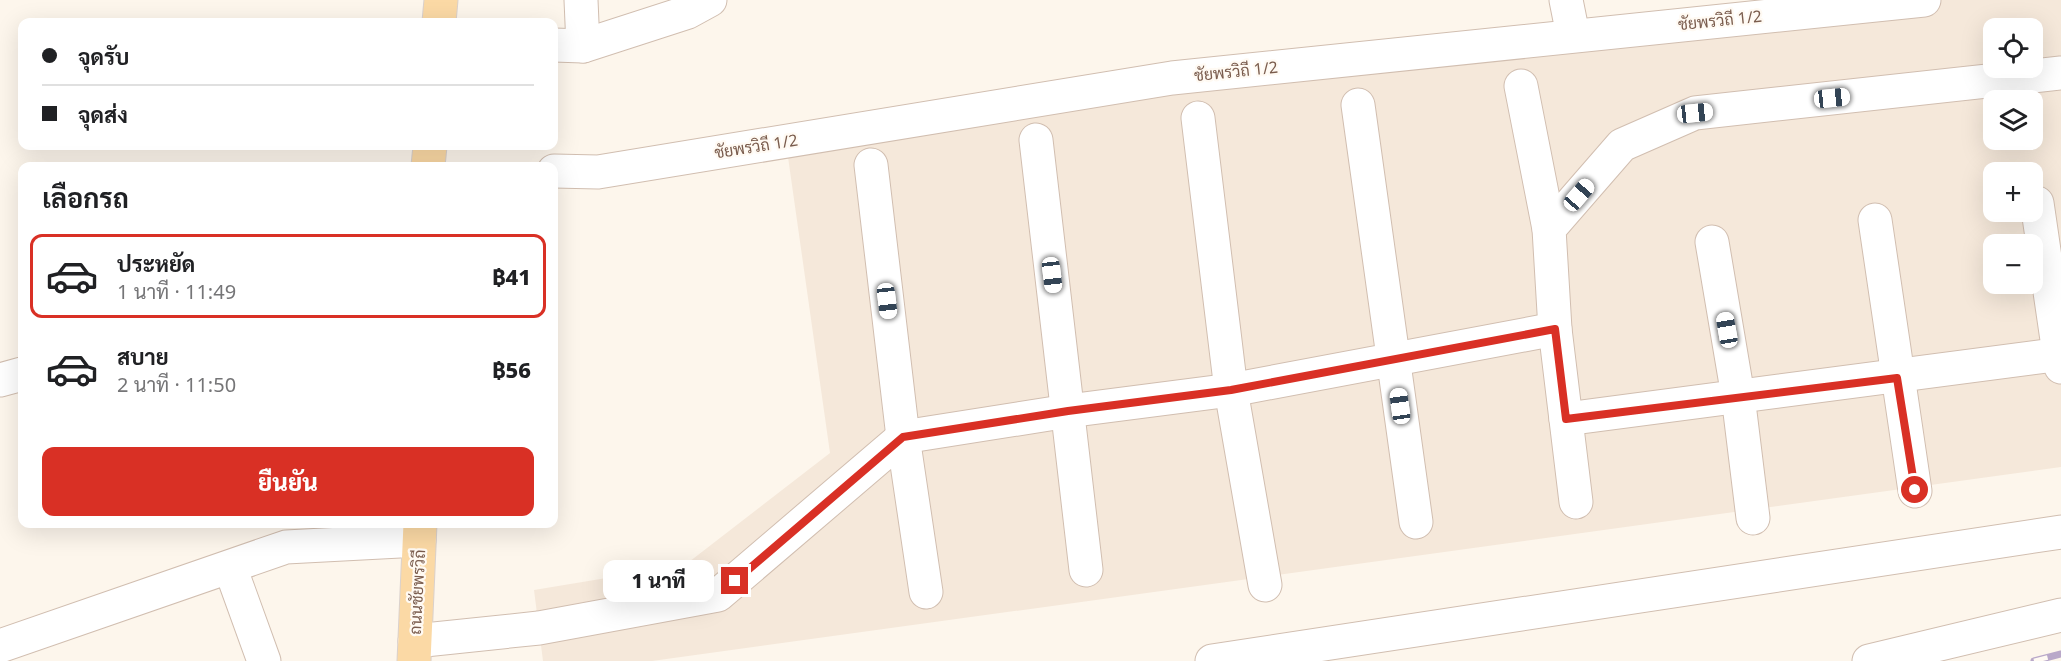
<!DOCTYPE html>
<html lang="th">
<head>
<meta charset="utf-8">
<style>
  body { margin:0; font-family:"Noto Sans",Sarabun,sans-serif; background:#f2f2f2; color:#202124; height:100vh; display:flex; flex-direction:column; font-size:22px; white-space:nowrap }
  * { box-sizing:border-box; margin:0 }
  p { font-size:20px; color:#757577 }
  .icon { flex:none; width:33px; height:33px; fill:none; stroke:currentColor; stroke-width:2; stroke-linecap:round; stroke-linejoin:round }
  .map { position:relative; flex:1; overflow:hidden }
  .side { position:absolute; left:18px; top:162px; width:540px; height:366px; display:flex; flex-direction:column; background:#fff; border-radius:12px; box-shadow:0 6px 24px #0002 }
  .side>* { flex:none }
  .guide { position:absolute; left:18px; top:18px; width:540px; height:132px; border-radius:12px; box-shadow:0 6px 24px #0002; display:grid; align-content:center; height:132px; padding:0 24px; background:#fff }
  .buttons { position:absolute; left:1983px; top:18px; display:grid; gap:12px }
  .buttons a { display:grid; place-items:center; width:60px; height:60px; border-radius:12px; background:#fff; box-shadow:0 6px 24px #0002; font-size:30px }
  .end { position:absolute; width:27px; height:27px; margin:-14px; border:8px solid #d93025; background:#fff; box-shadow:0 0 0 3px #fff }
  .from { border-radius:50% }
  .bubble { position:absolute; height:42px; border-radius:12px; background:#fff; box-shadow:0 6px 24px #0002; font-size:20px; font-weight:800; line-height:42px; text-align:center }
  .car { position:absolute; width:18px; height:36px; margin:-18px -9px; border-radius:8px; box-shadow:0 0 4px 2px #0007; background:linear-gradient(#fff 24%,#345 0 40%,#fff 0 76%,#345 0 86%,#fff 0) }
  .guide b { display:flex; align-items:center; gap:21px; height:57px; font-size:22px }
  .guide b+b { border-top:2px solid #e0e0e0 }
  .guide i { width:15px; height:15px; background:#202124 }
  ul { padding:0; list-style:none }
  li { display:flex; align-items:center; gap:18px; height:84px; margin:0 12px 9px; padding:0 12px; border:3px solid transparent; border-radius:12px }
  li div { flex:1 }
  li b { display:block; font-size:22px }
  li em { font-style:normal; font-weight:800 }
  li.current { border-color:#d93025 }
  li>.icon { width:54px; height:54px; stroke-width:1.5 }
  h2 { padding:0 24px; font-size:27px; line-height:72px }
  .cta { display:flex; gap:12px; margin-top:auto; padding:12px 24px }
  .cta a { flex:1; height:69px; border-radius:12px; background:#d93025; color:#fff; font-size:24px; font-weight:800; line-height:69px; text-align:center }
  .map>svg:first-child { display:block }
  .residential { fill:#f5e8da; fill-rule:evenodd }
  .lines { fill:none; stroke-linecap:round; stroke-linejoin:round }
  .minor-casing { stroke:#d1beb0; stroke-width:35 }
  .major-casing { stroke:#dad1cd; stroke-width:35 }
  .minor { stroke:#fff; stroke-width:33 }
  .major { stroke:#fbd9a5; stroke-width:33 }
  .rail-casing { stroke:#b9a8c9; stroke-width:7 }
  .rail { stroke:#fffaf3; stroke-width:4.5; stroke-dasharray:14; stroke-linecap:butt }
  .route { stroke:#d93025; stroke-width:8 }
  .labels { text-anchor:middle; stroke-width:4.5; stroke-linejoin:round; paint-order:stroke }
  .street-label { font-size:16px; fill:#7a5c4d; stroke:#fffaf3 }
</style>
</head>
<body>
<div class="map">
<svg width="2061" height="661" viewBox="0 0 2061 661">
  <rect width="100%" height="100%" fill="#fdf6ec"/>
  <!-- residential -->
  <path class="residential" d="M 1881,0 L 2061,0 L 2061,467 L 652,661 L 543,661 L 534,590 L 685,565 L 830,453 L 787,150 L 1171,87 ZM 1994,28 L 2032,28 L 2032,68 L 1994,68 ZM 1994,100 L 2032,100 L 2032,140 L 1994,140 ZM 1994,172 L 2032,172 L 2032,212 L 1994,212 ZM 1994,244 L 2032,244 L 2032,284 L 1994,284 Z"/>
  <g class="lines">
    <defs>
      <g id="minor">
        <polyline points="581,0 583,46"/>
        <polyline points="1566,0 1573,35"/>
        <polyline points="554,45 583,46 688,12 710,0"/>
        <polyline points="1521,86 1549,229"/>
        <polyline points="1358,105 1416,522"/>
        <polyline points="1198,118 1231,390 1265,585"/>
        <polyline points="1036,140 1086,570"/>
        <polyline points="871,165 903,437 926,592"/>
        <polyline points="554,171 598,172 1172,78 1924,0"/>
        <polyline points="2037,203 2061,367"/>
        <polyline points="1875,220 1915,491"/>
        <polyline points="1712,242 1738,396 1753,518"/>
        <polyline points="0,380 22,374"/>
        <polyline points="1566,419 2061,354"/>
        <polyline points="1576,502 1555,329 1549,229 1622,145 1695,113 2061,73"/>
        <polyline points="230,567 264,661"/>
        <polyline points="415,641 539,628 718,595 903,437 1068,411 1231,390 1555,329"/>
        <polyline points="0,646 286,547 419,540"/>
        <polyline points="1212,661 2061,532"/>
        <polyline points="1869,661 2061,615"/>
      </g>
      <g id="major">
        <polyline points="439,22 441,0"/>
        <polyline points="428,166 430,146"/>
        <polyline points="414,661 420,524"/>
      </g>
    </defs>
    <!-- minor casing -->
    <use href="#minor" class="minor-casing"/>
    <!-- major casing -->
    <use href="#major" class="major-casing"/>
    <!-- minor -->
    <use href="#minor" class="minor"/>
    <!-- major -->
    <use href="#major" class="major"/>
    <defs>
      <polyline id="rail" points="2034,661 2061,654"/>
    </defs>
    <!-- rail casing -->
    <use href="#rail" class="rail-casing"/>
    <!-- rail -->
    <use href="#rail" class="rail"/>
  </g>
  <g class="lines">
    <!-- route -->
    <polyline class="route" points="735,581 903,437 1068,411 1231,390 1555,329 1566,419 1897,378 1915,490"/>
  </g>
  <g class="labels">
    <!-- street labels -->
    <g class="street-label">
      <text transform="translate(1720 20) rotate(-6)" y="6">ชัยพรวิถี 1/2</text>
      <text transform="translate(1236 71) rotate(-6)" y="6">ชัยพรวิถี 1/2</text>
      <text transform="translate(756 146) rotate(-9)" y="6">ชัยพรวิถี 1/2</text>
      <text transform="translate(417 592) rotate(-87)" y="6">ถนนชัยพรวิถี</text>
    </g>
  </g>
</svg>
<div class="buttons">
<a><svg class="icon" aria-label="locate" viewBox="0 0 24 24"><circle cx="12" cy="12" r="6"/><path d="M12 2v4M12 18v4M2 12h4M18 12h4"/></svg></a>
<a><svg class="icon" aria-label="layers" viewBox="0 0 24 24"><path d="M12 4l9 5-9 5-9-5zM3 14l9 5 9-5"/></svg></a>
<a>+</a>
<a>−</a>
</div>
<i class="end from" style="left:1915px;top:490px"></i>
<i class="end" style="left:735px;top:581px"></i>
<div class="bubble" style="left:603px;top:560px;width:111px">1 นาที</div>
<i class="car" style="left:1832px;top:98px;rotate:84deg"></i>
<i class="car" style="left:1695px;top:113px;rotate:84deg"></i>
<i class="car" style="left:1579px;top:195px;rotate:41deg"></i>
<i class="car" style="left:1052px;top:275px;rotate:173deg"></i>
<i class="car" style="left:887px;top:301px;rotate:173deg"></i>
<i class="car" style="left:1727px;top:330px;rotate:350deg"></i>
<i class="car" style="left:1400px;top:406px;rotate:352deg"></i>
<div class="guide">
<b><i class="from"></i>จุดรับ</b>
<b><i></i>จุดส่ง</b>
</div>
<section class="side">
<h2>เลือกรถ</h2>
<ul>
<li class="current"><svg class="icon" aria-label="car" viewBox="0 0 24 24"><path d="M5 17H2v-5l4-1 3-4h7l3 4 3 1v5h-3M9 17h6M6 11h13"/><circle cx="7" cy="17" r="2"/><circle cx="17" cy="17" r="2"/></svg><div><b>ประหยัด</b><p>1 นาที · 11:49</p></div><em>฿41</em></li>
<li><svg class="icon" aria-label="car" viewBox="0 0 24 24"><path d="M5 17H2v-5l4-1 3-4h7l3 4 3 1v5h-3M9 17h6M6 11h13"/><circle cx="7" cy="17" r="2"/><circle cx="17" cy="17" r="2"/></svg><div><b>สบาย</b><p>2 นาที · 11:50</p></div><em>฿56</em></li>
</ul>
<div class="cta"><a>ยืนยัน</a></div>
</section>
</div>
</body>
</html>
